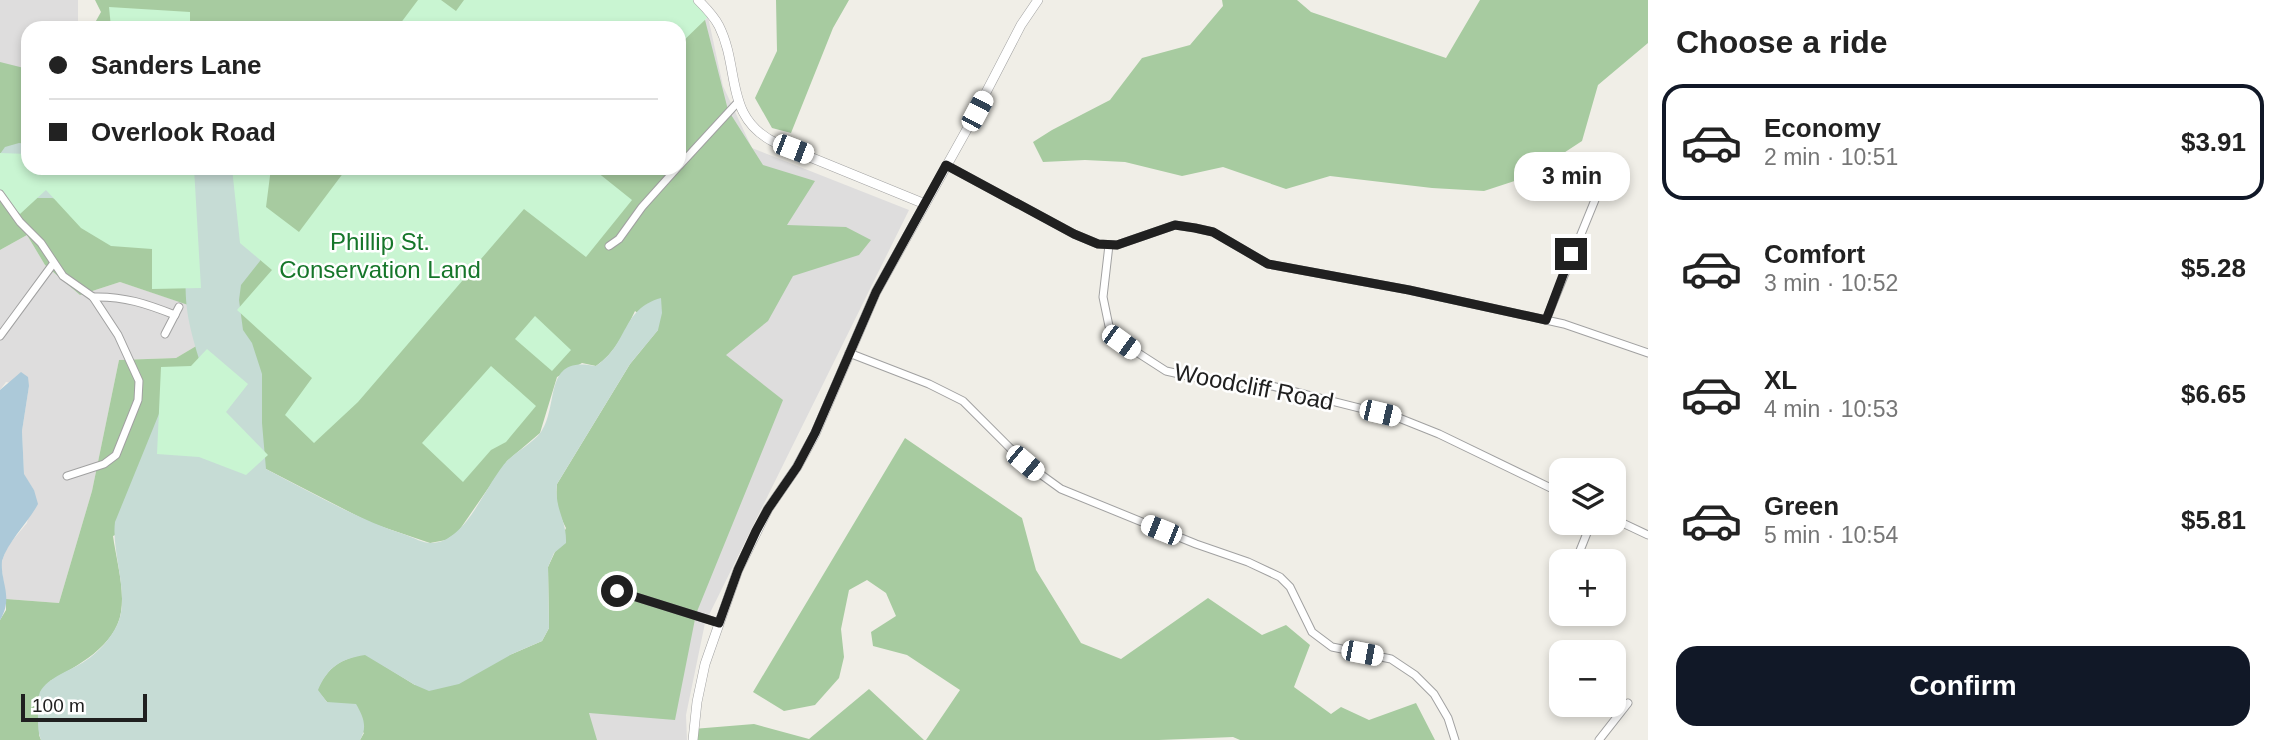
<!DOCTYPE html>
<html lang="en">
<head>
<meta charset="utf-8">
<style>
  body { margin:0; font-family:Arial,sans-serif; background:#f2f2f2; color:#222; height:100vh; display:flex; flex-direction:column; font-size:26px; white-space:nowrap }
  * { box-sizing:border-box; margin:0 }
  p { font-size:23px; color:#767676 }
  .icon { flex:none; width:38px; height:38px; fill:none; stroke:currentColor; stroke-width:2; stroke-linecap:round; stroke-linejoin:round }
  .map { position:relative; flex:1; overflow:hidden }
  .sheet { display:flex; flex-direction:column; background:#fff; width:630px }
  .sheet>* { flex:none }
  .hud { position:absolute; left:21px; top:21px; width:665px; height:154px; border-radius:21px; box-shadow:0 4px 10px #0003; display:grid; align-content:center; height:154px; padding:0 28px; background:#fff }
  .buttons { position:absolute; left:1549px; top:458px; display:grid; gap:14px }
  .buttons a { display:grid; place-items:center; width:77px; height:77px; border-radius:14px; background:#fff; box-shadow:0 4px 10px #0003; font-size:35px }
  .scale { position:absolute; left:21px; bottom:18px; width:126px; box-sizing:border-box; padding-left:7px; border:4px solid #202020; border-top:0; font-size:19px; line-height:24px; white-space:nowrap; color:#202020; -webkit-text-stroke:5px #fff; paint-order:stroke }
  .end { position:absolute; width:32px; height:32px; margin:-16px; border:9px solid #202020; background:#fff; box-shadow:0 0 0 4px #fff }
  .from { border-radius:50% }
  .bubble { position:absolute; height:49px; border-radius:21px; background:#fff; box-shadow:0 4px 10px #0003; font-size:23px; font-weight:600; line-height:49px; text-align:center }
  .car { position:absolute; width:21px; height:42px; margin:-21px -10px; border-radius:9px; box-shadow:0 0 5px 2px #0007; background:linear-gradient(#fff 24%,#345 0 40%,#fff 0 76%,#345 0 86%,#fff 0) }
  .hud b { display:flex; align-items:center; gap:24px; height:66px; font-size:26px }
  .hud b+b { border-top:2px solid #e0e0e0 }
  .hud i { width:18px; height:18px; background:#222 }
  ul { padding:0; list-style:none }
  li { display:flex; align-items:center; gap:21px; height:116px; margin:0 14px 10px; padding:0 14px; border:4px solid transparent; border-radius:21px }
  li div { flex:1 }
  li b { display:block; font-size:26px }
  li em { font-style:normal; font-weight:600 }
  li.current { border-color:#111827 }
  li>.icon { width:63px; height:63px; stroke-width:1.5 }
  h2 { padding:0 28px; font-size:32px; line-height:84px }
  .action { display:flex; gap:14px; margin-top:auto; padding:14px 28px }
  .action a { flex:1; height:80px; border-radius:21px; background:#111827; color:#fff; font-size:28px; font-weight:600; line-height:80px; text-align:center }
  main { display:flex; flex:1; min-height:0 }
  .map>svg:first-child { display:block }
  .residential { fill:#dedddd }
  .forest { fill:#a7cba0 }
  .wetland { fill:#c6dcd5 }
  .park { fill:#c9f5d2 }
  .water { fill:#acc9d9 }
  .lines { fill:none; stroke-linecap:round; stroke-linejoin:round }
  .minor-casing { stroke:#a1a1a1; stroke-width:9 }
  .tertiary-casing { stroke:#a1a1a1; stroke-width:10 }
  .minor { stroke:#fff; stroke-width:7 }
  .tertiary { stroke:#fff; stroke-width:9 }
  .route { stroke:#202020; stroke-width:9 }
  .labels { text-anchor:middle; stroke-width:5; stroke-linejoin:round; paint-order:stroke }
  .park-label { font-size:24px; fill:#16762a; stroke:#fff }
  .street-label { font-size:24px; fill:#202020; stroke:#fff }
</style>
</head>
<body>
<main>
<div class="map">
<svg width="1648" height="740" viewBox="0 0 1648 740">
  <rect width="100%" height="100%" fill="#f0eee7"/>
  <!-- residential -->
  <g class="residential">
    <polygon points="0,0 78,0 78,28 28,28 28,134 0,97"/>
    <polygon points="708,17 723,86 752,148 909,210 705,623 686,715 687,740 565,740 679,168 679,45"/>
    <polygon points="27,235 45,265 80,295 120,282 195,307 208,339 176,358 119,360 92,491 59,603 6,599 1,564 7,547 27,523 34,490 24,475 22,431 29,386 6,382 0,390 0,250"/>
  </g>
  <!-- forest -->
  <g class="forest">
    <path d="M 95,0 L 685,0 L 703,12 L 728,110 L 763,165 L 815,181 L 787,225 L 846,227 L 871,240 L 859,255 L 793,276 L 768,321 L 726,355 L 783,400 L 696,614 L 675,720 L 589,713 L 597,740 L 360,740 L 364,733 L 327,702 L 317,690 C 328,667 340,659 365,654 L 415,685 L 512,654 L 542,641 L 549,628 L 548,567 L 566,528 C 558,513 555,501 557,484 L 630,364 L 658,330 L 635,311 C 625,332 615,353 596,366 L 582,363 L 557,377 L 540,433 L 507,461 L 458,532 L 446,540 L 430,543 L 371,523 L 266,469 L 113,536 C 116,559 125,588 121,612 C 116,646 77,666 50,681 L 39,735 L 41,740 L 0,740 L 0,620 L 6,610 L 6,599 L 59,603 L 92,491 L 119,360 L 176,358 L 208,339 L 194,307 L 120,282 L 80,295 L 45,265 L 27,235 L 0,250 L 0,62 L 28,69 L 28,168 L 679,168 L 679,28 L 92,28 L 101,12 Z"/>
    <polygon points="776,0 849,0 833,28 791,133 772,128 755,98 777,51"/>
    <polygon points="1222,0 1297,0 1311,12 1446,58 1480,0 1648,0 1648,43 1598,85 1582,141 1527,177 1484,191 1432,188 1330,176 1286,189 1223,167 1182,176 1125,162 1085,160 1043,162 1033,142 1052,130 1110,100 1142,58 1190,45 1223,6"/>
    <polygon points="905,438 1022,518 1036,570 1081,643 1121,659 1208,598 1262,635 1286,625 1310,645 1294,687 1331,714 1341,707 1369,720 1416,703 1435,740 1240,740 1233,737 1159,740 926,740 960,690 907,655 873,646 871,632 896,616 886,593 867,580 849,590 841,629 844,657 839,678 815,705 784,711 753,692"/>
    <polygon points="869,689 924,740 693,740 693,729 754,724 809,739"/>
  </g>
  <!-- wetland -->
  <path class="wetland" d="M 19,143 L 28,144 L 28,168 L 225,168 L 235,172 L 265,245 L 260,261 L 241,285 L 239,300 L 243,330 L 252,343 L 262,374 L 262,423 L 266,469 C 312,493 357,519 406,535 C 414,538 423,543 431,543 C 467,543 486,482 508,460 C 518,450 533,443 541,432 C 560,403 542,355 596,366 C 629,344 621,309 661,298 L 662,313 L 658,330 L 630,364 L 557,484 C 554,510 567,519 566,543 L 554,553 L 548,567 L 549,628 L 542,641 L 512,654 L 459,684 L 429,691 L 415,685 L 365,655 C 340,659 328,667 318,690 L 327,702 L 356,704 C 363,716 368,727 360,740 L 41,740 C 38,733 38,726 38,719 C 38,711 37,699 40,692 C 48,677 72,670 85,661 C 98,653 111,638 117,625 C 131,597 111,553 115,522 L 163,404 L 200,362 C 189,325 184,308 186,269 L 103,210 L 52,198 L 38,198 L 24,193 L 0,154 L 5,147 Z"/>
  <!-- park -->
  <g class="park">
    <polygon points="418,0 441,0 456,11 464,0 700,0 708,17 679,45 679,28 397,28"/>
    <polygon points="109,7 190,12 190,27 111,27"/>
    <polygon points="0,153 28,154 28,168 194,168 201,288 152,289 152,249 111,246 81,228 46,190 20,214 0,194"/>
    <polygon points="232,168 271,168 266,207 299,232 347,168 592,168 632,200 586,257 524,209 358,402 314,443 285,415 312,378 237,310 272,270 240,243"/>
    <polygon points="535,316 571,350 552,371 515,339"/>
    <polygon points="207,349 248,384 226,412 268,455 246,475 199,457 157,454 161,367 191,366"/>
    <polygon points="491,366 536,406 506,442 491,450 463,482 422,443"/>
  </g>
  <!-- water -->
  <path class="water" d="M 21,372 L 28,377 L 29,386 L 22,431 L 24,474 L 34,490 L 38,504 C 28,523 8,541 2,561 C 0,582 14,597 0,620 L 0,390 Z"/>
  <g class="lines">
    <defs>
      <g id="minor">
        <polyline points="946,165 1074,234 1098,244 1117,245 1175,225 1195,228 1213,232 1268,264 1409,290 1564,324 1648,353"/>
        <polyline points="679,166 738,102"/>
        <polyline points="0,194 20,222 41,243 63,276 93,297 118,335 139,381 138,400 116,455 104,464 67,476"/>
        <polyline points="1109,245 1103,297 1109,326 1121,342 1166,371 1206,380 1268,385 1399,418 1439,434 1561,493"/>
        <polyline points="609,246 619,239 642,207 677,168"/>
        <path d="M 93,297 C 124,296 147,304 175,315"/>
        <polyline points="1546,320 1608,168"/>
        <polyline points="165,334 179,307"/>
        <polyline points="0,336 53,264"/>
        <polyline points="849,353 929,384 963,401 1025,463 1061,489 1196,544 1248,562 1280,577 1290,587 1312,632 1332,647 1391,659 1415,675 1434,694 1448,718 1455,740"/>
        <polyline points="1614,519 1648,535"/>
        <polyline points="1577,558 1591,523"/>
        <polyline points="617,591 719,623"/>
        <polyline points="1599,740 1628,703"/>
      </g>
      <g id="tertiary">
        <path d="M 698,0 C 706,8 714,16 719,26 C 741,70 723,119 778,144 L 925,204"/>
        <polyline points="693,740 697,702 705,664 738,570 768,509 797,467 815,434 876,292 966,131 1021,25 1038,0"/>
      </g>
    </defs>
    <!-- minor casing -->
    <use href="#minor" class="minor-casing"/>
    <!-- tertiary casing -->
    <use href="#tertiary" class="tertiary-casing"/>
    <!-- minor -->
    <use href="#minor" class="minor"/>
    <!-- tertiary -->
    <use href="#tertiary" class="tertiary"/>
  </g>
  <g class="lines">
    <!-- route -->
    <polyline class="route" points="617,591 719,623 738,570 756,531 768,509 797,467 815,433 876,292 946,165 1074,234 1098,244 1117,245 1175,225 1195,228 1213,232 1268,264 1409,290 1546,320 1571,254"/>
  </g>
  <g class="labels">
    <!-- park labels -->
    <g class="park-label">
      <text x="380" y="250">Phillip St.<tspan x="380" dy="28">Conservation Land</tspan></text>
    </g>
    <!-- street labels -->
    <g class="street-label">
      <text transform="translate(1254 387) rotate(11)" y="8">Woodcliff Road</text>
    </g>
  </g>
</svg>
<div class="buttons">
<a><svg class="icon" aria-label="layers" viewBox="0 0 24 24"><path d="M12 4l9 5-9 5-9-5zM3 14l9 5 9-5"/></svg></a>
<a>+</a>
<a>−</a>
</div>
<div class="scale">100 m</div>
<i class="end from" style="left:617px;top:591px"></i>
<i class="end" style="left:1571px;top:254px"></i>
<div class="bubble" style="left:1514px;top:152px;width:116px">3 min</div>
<i class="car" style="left:977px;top:111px;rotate:28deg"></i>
<i class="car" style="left:793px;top:149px;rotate:111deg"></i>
<i class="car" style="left:1121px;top:342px;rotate:126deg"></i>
<i class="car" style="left:1380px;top:413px;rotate:103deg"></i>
<i class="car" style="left:1025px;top:463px;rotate:130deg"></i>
<i class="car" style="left:1161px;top:530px;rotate:292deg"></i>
<i class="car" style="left:1362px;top:653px;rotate:101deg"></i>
<div class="hud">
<b><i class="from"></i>Sanders Lane</b>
<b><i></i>Overlook Road</b>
</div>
</div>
<section class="sheet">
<h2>Choose a ride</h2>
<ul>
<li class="current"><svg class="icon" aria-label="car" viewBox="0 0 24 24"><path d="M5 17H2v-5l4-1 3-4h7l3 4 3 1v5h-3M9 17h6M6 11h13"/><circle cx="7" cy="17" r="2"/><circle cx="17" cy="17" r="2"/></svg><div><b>Economy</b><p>2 min · 10:51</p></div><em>$3.91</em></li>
<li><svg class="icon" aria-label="car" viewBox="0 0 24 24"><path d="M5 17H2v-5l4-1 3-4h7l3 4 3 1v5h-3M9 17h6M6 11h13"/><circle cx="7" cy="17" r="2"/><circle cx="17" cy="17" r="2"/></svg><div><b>Comfort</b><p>3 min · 10:52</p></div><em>$5.28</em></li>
<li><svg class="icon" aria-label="car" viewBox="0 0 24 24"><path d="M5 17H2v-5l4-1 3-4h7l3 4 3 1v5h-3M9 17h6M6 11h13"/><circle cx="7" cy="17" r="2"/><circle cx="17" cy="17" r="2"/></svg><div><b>XL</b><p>4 min · 10:53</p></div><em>$6.65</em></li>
<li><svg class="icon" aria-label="car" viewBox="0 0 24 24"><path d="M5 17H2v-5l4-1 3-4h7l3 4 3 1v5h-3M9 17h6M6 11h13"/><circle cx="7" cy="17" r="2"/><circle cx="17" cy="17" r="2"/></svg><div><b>Green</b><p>5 min · 10:54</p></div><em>$5.81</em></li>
</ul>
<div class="action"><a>Confirm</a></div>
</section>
</main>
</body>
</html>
